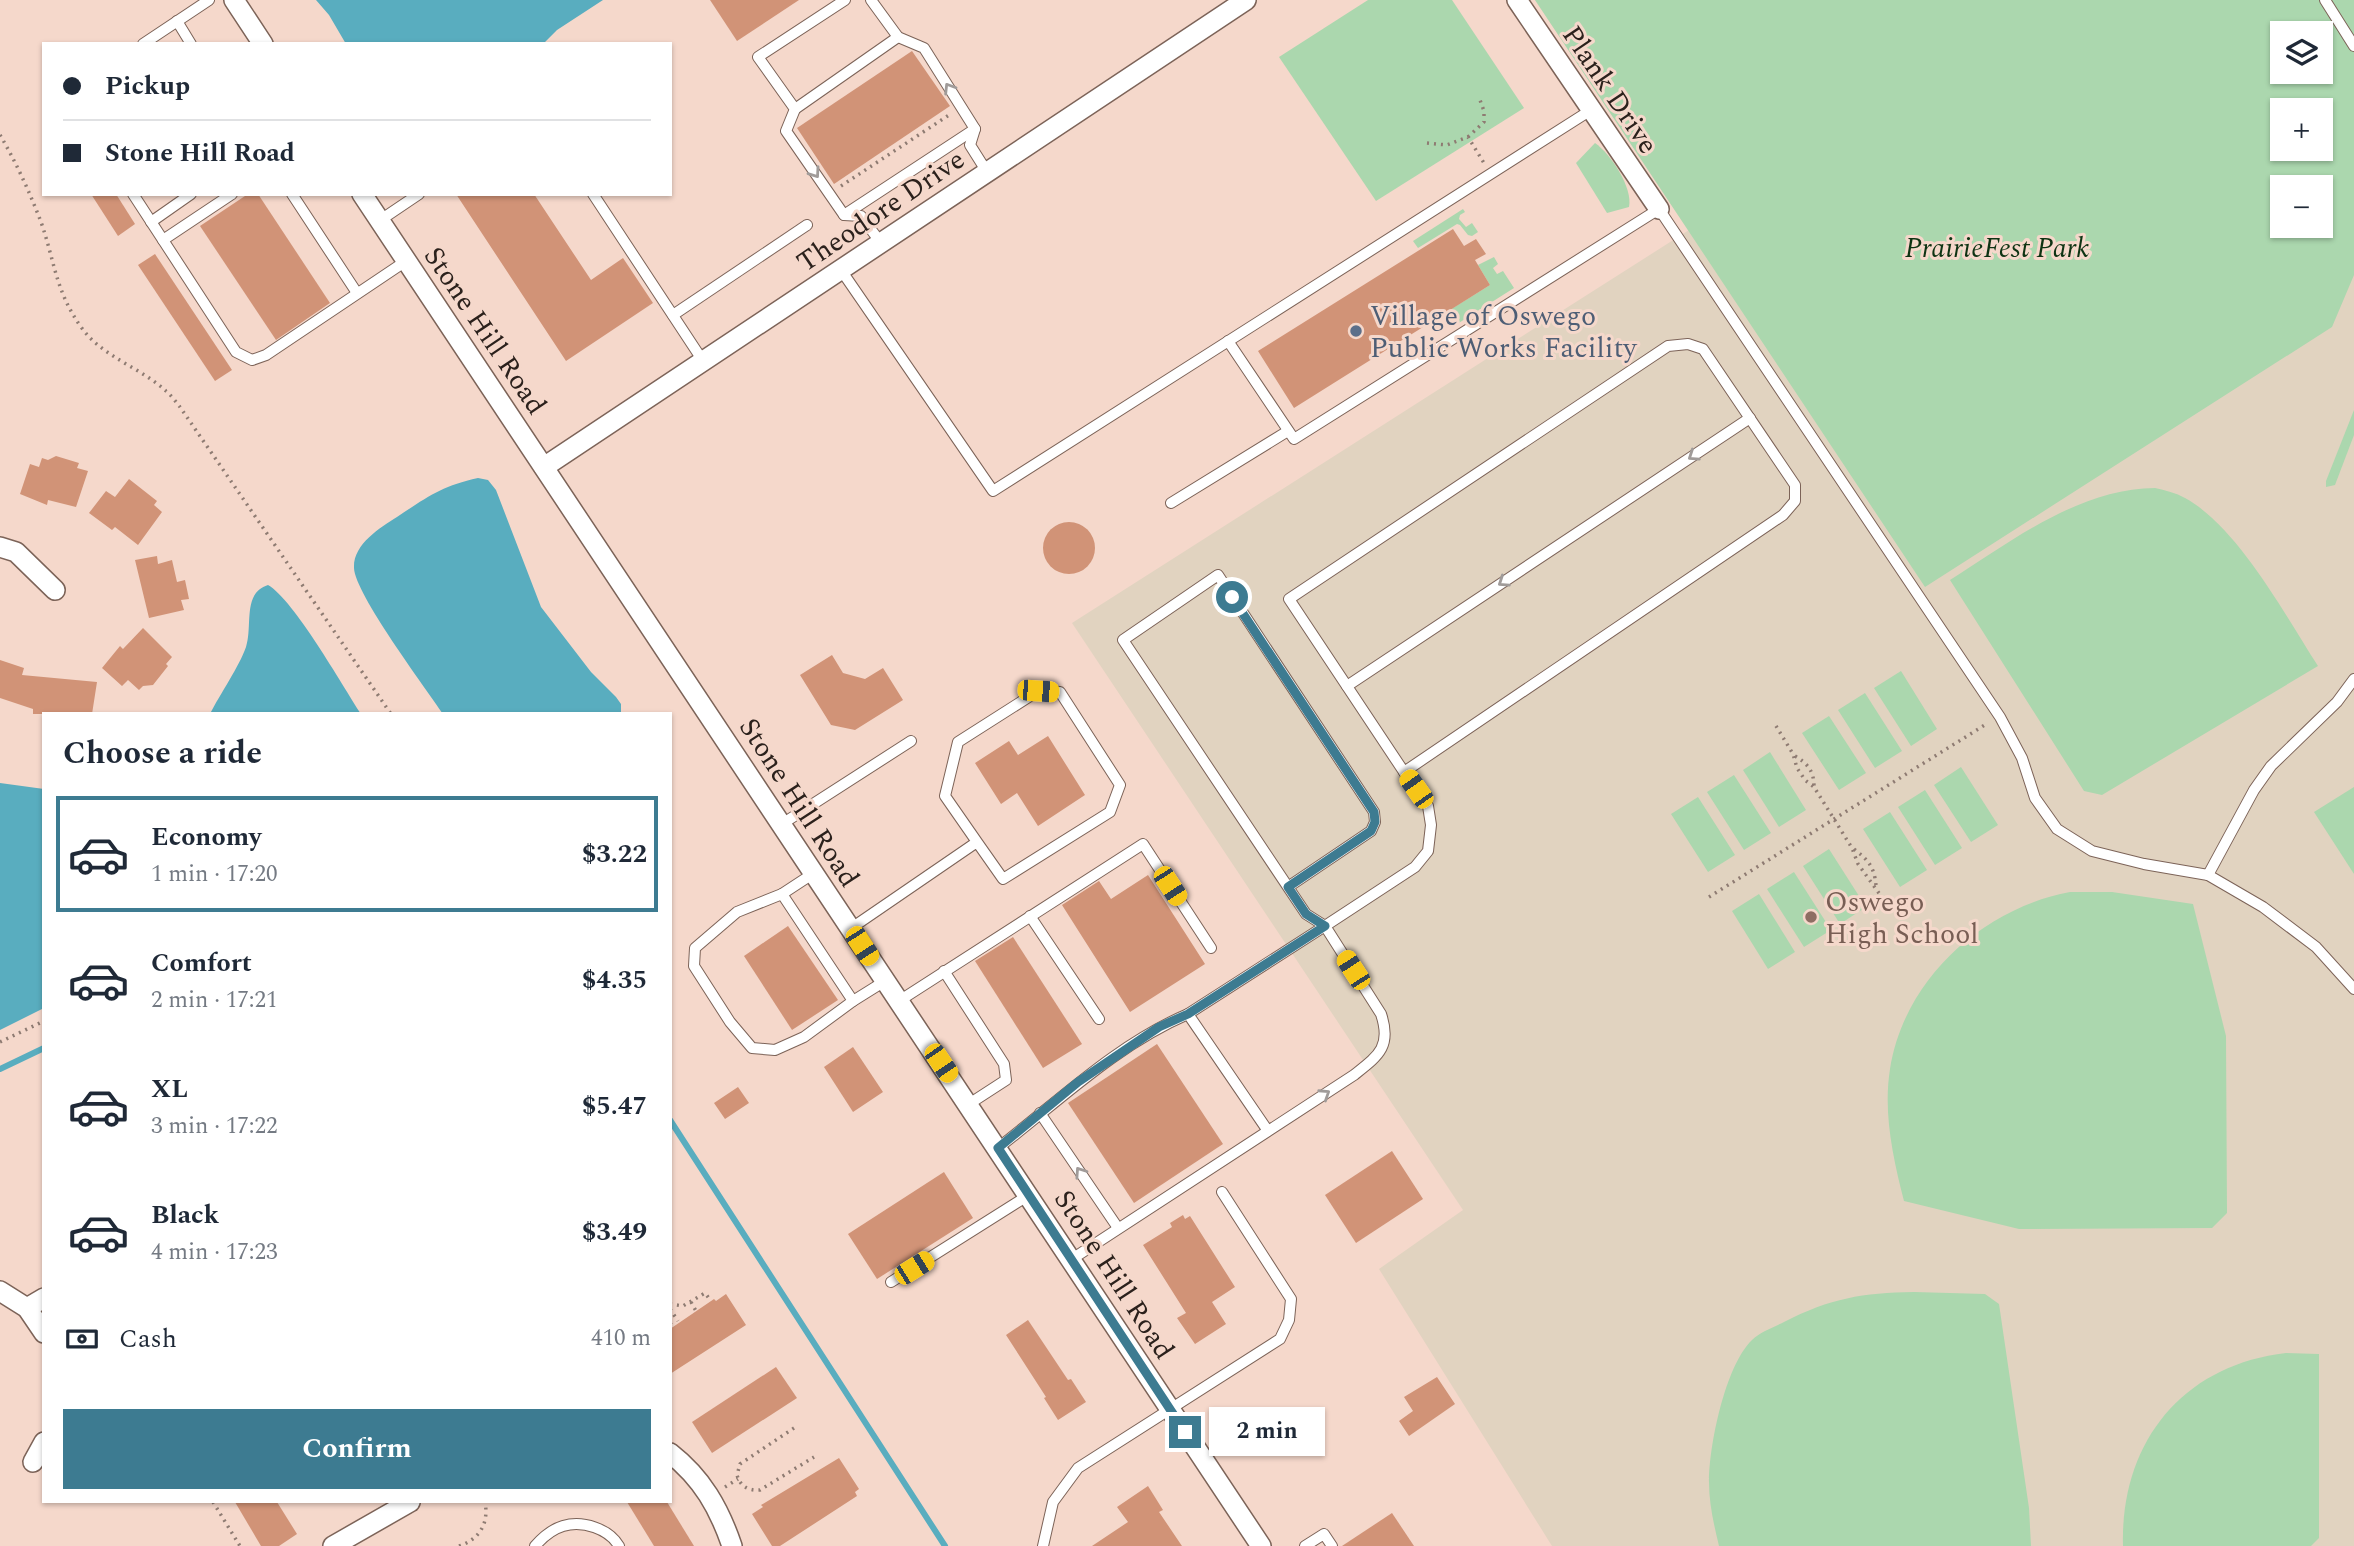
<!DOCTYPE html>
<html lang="en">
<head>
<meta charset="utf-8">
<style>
  body { margin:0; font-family:Spectral,serif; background:#f2f2f3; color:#1f2937; height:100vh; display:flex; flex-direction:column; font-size:26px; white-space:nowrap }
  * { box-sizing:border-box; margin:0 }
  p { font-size:23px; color:#747a83 }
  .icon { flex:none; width:38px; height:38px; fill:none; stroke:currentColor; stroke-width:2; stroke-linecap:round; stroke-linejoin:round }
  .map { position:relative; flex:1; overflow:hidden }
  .details { position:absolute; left:42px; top:712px; width:630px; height:791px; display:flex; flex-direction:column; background:#fff; border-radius:0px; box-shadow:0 2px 5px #0004 }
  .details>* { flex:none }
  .top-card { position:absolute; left:42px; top:42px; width:630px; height:154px; border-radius:0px; box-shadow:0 2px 5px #0004; display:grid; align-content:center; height:154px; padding:0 21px; background:#fff }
  .controls { position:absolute; left:2270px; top:21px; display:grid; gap:14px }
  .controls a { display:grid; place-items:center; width:63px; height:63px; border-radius:0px; background:#fff; box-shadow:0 2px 5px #0004; font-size:35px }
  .end { position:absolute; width:32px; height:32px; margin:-16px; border:9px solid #3d7b91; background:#fff; box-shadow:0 0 0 4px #fff }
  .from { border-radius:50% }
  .bubble { position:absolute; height:49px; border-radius:0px; background:#fff; box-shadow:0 2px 5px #0004; font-size:23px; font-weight:700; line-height:49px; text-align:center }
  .car { position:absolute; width:21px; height:42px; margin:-21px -10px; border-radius:9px; box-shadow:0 0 5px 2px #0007; background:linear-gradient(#f5c518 24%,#345 0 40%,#f5c518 0 76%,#345 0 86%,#f5c518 0) }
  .top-card b { display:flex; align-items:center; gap:24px; height:66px; font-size:26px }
  .top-card b+b { border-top:2px solid #e0e1e3 }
  .top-card i { width:18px; height:18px; background:#1f2937 }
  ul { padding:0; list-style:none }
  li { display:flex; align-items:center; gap:21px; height:116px; margin:0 14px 10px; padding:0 7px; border:4px solid transparent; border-radius:0px }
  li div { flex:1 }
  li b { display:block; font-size:26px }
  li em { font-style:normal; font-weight:700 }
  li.on { border-color:#3d7b91 }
  li>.icon { width:63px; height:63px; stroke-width:1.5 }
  h2 { padding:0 21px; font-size:32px; line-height:84px }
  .pay { display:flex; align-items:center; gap:18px; height:77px; padding:0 21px; font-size:26px }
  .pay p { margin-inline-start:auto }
  .button { display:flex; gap:14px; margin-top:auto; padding:14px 21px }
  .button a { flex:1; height:80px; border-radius:0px; background:#3d7b91; color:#fff; font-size:28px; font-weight:700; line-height:80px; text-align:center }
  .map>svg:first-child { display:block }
  .education { fill:#e1d3c0; fill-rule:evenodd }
  .green { fill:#abd7ae; fill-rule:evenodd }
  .water { fill:#59adbf }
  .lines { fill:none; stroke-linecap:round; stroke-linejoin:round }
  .stream { stroke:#59adbf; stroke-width:6 }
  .building { fill:#d19377 }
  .lane-casing { stroke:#7c6358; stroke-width:12 }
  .street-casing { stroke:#7c6358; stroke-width:22 }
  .path { stroke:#8e7b72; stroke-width:3.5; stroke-dasharray:2 5; stroke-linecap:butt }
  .lane { stroke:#fff; stroke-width:10 }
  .street { stroke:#fff; stroke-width:19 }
  .oneway { stroke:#a09b99 }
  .route { stroke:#3d7b91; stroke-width:9 }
  .service-dot { fill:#5c6f8a; stroke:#f5d8cb; stroke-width:2.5 }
  .education-dot { fill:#8d6e63; stroke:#f5d8cb; stroke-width:2.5 }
  .labels { text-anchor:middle; stroke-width:6; stroke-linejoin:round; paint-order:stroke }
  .street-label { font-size:28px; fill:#2b211c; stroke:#f5d8cb }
  .park-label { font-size:28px; font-style:italic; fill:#0e3313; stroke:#f5d8cb }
  .service-label { font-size:28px; fill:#4e5e75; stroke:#f5d8cb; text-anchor:start }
  .education-label { font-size:28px; fill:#785e54; stroke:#f5d8cb; text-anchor:start }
</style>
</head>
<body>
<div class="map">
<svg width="2354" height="1546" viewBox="0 0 2354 1546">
  <rect width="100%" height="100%" fill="#f5d8cb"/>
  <!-- education -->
  <path class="education" d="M 1535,0 L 2354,0 L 2354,1546 L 1552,1546 L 1379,1269 L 1463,1210 L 1072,623 L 1689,230 ZM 2282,33 L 2320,33 L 2320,72 L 2282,72 ZM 2282,110 L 2320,110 L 2320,149 L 2282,149 ZM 2282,187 L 2320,187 L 2320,226 L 2282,226 Z"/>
  <!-- green -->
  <g class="green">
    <polygon points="1368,0 1452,0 1524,108 1376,201 1279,57"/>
    <path d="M 1535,0 L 2354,0 L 2354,275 L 2332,327 L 1925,587 ZM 2282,33 L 2320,33 L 2320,72 L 2282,72 ZM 2282,110 L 2320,110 L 2320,149 L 2282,149 ZM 2282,187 L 2320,187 L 2320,226 L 2282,226 Z"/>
    <path d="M 1595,143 C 1611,154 1633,188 1629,207 L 1607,213 L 1576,163 Z"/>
    <polygon points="1463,209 1465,212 1460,215 1459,219 1466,227 1472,223 1478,232 1472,236 1468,235 1460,225 1457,224 1418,248 1413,241"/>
    <polygon points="1494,257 1498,264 1493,268 1497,274 1503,271 1514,288 1454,326 1445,313 1490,285 1478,265"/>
    <polygon points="2354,410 2354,435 2335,485 2326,487 2326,481"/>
    <path d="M 2155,488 C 2165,490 2176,493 2185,498 C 2238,527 2285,615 2318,666 L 2102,795 L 2084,791 L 1950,580 C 2012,541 2078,489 2155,488 Z"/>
    <polygon points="1901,671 1937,729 1911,746 1874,688"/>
    <polygon points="1865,693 1902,751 1875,768 1838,710"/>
    <polygon points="1829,716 1866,773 1839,790 1802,733"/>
    <polygon points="1770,752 1806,810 1779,827 1743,770"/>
    <polygon points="1961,767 1998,825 1971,842 1934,785"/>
    <polygon points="1734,775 1771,833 1744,850 1707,792"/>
    <polygon points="2354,787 2354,874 2314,812"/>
    <polygon points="1925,790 1962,848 1935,865 1898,807"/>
    <polygon points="1698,797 1735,855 1708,872 1671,814"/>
    <polygon points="1890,812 1927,870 1900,887 1863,829"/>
    <polygon points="1829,849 1866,907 1840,924 1803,866"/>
    <polygon points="1794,872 1831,930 1804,947 1767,889"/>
    <path d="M 2070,892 L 2112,892 L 2193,904 L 2226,1036 L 2227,1213 L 2212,1228 L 2019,1229 L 1904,1201 C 1893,1158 1883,1113 1890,1069 C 1904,979 1983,908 2070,892 Z"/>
    <polygon points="1759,894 1795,952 1768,969 1732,911"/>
    <path d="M 1914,1292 L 1985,1294 L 1999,1304 L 2029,1508 L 2031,1546 L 1719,1546 C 1714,1525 1709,1504 1709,1482 C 1709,1446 1725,1366 1752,1340 C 1760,1332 1774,1327 1784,1322 C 1831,1298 1862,1293 1914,1292 Z"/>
    <path d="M 2286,1353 L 2319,1354 L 2319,1538 L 2311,1546 L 2123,1546 C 2120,1443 2182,1365 2286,1353 Z"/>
  </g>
  <!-- water -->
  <g class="water">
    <polygon points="316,0 603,0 557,30 543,44 346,44 329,15"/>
    <path d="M 478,478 L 488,480 L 496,490 L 541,607 L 591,672 L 616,697 L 621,704 L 621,714 L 443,714 C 425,687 355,594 354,568 C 353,544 380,528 397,517 C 427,497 442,486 478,478 Z"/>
    <path d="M 268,585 C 294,600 342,685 361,714 L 210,714 C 220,694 239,667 246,647 C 253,626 242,593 268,585 Z"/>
    <polygon points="0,783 44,789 44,1008 0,1030"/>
  </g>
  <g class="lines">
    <!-- stream -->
    <g class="stream">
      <polyline points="0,1069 44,1048"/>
      <polyline points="670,1120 945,1546"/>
    </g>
  </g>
  <!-- building -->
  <g class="building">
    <polygon points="710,0 799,0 737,41"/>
    <polygon points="912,51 950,106 834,184 797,128"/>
    <polygon points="91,194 116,194 135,224 118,236"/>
    <polygon points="248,194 258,194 330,303 276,340 200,226"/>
    <polygon points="456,194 534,194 591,280 623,258 653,303 566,361"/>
    <polygon points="1453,229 1464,246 1476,239 1486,254 1475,260 1490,285 1294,408 1258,351"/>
    <polygon points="155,254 232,370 215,381 138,265"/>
    <polygon points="56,456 79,463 77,468 88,471 76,507 48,500 47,505 20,494 30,464 39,467 42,458 48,460"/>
    <polygon points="129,479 157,501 154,505 162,512 138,545 115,527 112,530 89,513 106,491 115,497"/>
    <circle cx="1069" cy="548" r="26"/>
    <polygon points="157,556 158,564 172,560 177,582 185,580 189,599 181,600 184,610 149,618 135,560"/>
    <polygon points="143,628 172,657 166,664 168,666 153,685 143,686 139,690 128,680 122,686 102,668 120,646 123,649"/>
    <polygon points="832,655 843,673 865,679 883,668 903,700 855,730 831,725 800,675"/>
    <polygon points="0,660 24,668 22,675 97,682 92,714 33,714 33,709 0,698"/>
    <polygon points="1048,736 1085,795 1038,826 1017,793 1001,804 975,763 1009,741 1018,755"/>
    <polygon points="1148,875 1205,964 1130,1012 1062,905 1099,881 1111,899"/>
    <polygon points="788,926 838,1000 792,1030 744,956"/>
    <polygon points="1013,937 1082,1044 1043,1068 975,961"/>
    <polygon points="1157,1044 1223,1144 1134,1203 1068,1103"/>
    <polygon points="853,1047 883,1092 853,1112 824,1067"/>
    <polygon points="738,1087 749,1103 725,1119 714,1103"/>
    <polygon points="1392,1151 1423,1199 1356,1243 1325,1195"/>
    <polygon points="944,1172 973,1218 877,1279 848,1234"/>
    <polygon points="1183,1215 1185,1219 1190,1216 1235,1287 1212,1302 1226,1324 1195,1344 1177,1318 1186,1313 1143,1245 1172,1227 1170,1223"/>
    <polygon points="726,1294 746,1325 670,1374 670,1329 714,1299 716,1301"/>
    <polygon points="1028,1320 1068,1380 1071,1379 1086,1402 1058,1420 1044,1398 1046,1397 1006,1335"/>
    <polygon points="776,1367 797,1398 712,1453 692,1422"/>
    <polygon points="1437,1377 1455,1404 1409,1436 1399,1421 1413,1411 1404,1397"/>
    <polygon points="839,1458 859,1489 855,1492 857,1496 780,1546 772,1546 752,1514 763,1507 761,1505"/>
    <polygon points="1148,1486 1163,1510 1159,1512 1182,1546 1092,1546 1128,1522 1117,1507"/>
    <polygon points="235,1502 277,1502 297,1534 279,1546 261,1546"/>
    <polygon points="627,1502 667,1502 694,1546 654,1546"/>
    <polygon points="1392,1513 1414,1546 1342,1546"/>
  </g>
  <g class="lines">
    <defs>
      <g id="lane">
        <polyline points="845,0 758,57 795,109 786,131 844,215 861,216 881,243"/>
        <polyline points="871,0 898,37 924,48 975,129 970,145 987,172"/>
        <polyline points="2325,0 2354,46"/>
        <polyline points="177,21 191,44"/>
        <polyline points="143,44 209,0"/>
        <polyline points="795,109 898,37"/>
        <polyline points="133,194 236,352 252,360 266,355 406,261"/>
        <polyline points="292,194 357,293"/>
        <polyline points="593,194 703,361"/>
        <polyline points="844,215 975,129"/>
        <polyline points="379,221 419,194"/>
        <polyline points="151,222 191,194"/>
        <polyline points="163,240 232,194"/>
        <polyline points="841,270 993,491 1591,110"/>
        <polyline points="673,315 807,225"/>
        <polyline points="1228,341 1294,439 1659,209 2000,717 2022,758 2035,798 2057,829 2092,851 2144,864 2208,875 2263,907 2316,947 2354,989"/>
        <polygon points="1688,344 1703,349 1795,485 1795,501 1783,515 1404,772 1289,599 1668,346"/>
        <polyline points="1171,503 1288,431"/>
        <polyline points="1347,686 1750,418"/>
        <polyline points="782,824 911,741"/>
        <polyline points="814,873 782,894 853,1001 885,981"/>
        <polyline points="2208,875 2254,790 2271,766 2337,702 2354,679"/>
        <polyline points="1288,887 1371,831 1375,822 1374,812 1218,575 1123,640 1306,914 1325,926 1415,867 1428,851 1431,825 1428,806 1404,772"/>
        <polyline points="782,894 737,912 695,948 694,966 730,1022 752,1048 775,1050 804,1037 853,1001"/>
        <polyline points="1030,916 1099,1019"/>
        <polyline points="850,929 977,842 1003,879 1110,812 1120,785 1060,692 1038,691 958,742 945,796 977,842"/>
        <polyline points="944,971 1004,1064 1006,1080 969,1104"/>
        <polyline points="899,1001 1143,844 1211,948"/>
        <polyline points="1040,1113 1118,1228"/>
        <path d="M 998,1148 C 1059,1101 1116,1045 1188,1014"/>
        <path d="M 1072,1259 L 1354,1075 C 1378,1056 1392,1047 1381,1014 L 1325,926 L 1188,1014 L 1268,1131"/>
        <polyline points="891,1282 1029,1195"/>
        <path d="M 535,1546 C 542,1538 553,1529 563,1526 C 583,1520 609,1529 619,1546"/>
        <polyline points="1043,1546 1053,1502 1078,1468 1280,1339 1289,1320 1291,1299 1222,1192"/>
        <polyline points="1305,1546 1324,1534 1332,1546"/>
      </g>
      <g id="street">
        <polyline points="234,0 263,44"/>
        <polyline points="1517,0 1659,209"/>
        <polyline points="362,194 1261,1546"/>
        <polyline points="544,467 1246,0"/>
        <polyline points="0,547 16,552 55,590"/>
        <polyline points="0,1291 27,1308 44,1333"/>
        <polyline points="27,1308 44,1298"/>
        <path d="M 670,1453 C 702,1478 719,1508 732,1546"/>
        <polyline points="33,1462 44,1442"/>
        <polyline points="333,1546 410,1502"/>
      </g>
    </defs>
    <!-- lane casing -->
    <use href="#lane" class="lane-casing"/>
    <!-- street casing -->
    <use href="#street" class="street-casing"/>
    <!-- path -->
    <g class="path">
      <path d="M 0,135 C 16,162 30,193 41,222 C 55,262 55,290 81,327 C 102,357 140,367 166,391 C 171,395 176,402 180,407 L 391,714"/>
      <polyline points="1468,137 1484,122 1484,111 1480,100"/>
      <polyline points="1427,143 1447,145 1468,137 1484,163"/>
      <polyline points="841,186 949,115"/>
      <polyline points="1776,726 1793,754 1797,768 1805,780 1814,787 1852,848 1858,864 1894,914"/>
      <path d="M 1795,756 C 1808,764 1814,771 1814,787"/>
      <path d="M 1854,849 C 1868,860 1874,866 1876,885"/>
      <polyline points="1709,897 1988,723"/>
      <polyline points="0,1042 44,1021"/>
      <polyline points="670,1278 670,1299"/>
      <polyline points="691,1302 696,1311"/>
      <polyline points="670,1304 683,1306 705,1293 711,1301"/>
      <polyline points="670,1309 678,1321"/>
      <polyline points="670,1323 673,1327"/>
      <path d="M 794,1428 L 740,1464 L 737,1475 C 740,1486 748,1491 760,1490 L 814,1457"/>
      <polyline points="725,1487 738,1479"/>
      <polyline points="213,1502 240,1546"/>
      <path d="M 459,1546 C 480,1539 489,1523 485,1502"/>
    </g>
    <!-- lane -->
    <use href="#lane" class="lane"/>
    <!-- street -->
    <use href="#street" class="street"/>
  </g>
  <!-- one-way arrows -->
  <defs><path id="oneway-chevron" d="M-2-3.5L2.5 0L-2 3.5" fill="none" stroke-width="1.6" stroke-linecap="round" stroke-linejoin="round" transform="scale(1.75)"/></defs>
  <g class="oneway">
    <use href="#oneway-chevron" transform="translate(949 88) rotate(-122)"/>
    <use href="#oneway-chevron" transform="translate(815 173) rotate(55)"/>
    <use href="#oneway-chevron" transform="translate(1693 456) rotate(146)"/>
    <use href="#oneway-chevron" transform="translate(1503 582) rotate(146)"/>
    <use href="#oneway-chevron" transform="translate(1325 1094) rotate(-33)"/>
    <use href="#oneway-chevron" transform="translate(1080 1172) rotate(-124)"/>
  </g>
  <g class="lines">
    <!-- route -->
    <polyline class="route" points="1185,1432 998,1148 1078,1082 1159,1027 1188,1014 1325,926 1306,914 1288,887 1371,831 1375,822 1374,812 1232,597"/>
  </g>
  <!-- markers -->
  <circle class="service-dot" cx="1356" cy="331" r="7"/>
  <circle class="education-dot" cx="1811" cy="917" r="7"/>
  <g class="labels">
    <!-- street labels -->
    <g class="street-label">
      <text transform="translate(1611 89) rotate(56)" y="10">Plank Drive</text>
      <text transform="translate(880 210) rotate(-34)" y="10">Theodore Drive</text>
      <text transform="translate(486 330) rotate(56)" y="10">Stone Hill Road</text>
      <text transform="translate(800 802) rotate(57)" y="10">Stone Hill Road</text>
      <text transform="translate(1115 1274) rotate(57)" y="10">Stone Hill Road</text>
    </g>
    <!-- park labels -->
    <g class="park-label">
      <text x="1997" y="257">PrairieFest Park</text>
    </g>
    <!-- service labels -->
    <g class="service-label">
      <text x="1370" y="325">Village of Oswego<tspan x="1370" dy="32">Public Works Facility</tspan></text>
    </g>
    <!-- education labels -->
    <g class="education-label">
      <text x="1825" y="911">Oswego<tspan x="1825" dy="32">High School</tspan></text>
    </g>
  </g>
</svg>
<div class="controls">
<a><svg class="icon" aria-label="layers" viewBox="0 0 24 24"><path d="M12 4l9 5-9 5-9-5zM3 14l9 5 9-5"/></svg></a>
<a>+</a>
<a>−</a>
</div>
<i class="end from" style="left:1232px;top:597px"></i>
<i class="end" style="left:1185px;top:1432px"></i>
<div class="bubble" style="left:1209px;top:1407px;width:116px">2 min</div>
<i class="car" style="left:1038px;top:691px;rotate:94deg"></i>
<i class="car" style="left:1416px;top:789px;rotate:325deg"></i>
<i class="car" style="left:1170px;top:886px;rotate:147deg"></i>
<i class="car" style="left:862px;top:946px;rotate:147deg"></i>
<i class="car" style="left:1353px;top:970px;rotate:327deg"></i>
<i class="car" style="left:941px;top:1063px;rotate:146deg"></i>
<i class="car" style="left:914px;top:1268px;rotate:58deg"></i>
<div class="top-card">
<b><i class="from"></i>Pickup</b>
<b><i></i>Stone Hill Road</b>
</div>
<section class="details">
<h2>Choose a ride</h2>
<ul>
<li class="on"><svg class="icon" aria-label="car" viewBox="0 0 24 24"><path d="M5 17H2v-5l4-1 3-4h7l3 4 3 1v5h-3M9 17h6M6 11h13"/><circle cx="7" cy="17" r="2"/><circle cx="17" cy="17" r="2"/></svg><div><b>Economy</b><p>1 min · 17:20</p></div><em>$3.22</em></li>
<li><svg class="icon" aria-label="car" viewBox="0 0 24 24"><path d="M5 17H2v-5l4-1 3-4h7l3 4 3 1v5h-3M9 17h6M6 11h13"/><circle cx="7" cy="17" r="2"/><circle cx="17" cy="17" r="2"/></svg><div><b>Comfort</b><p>2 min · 17:21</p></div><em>$4.35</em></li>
<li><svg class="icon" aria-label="car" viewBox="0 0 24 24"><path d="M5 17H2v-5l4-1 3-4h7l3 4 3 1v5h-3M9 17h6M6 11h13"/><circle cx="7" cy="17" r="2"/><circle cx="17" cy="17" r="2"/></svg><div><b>XL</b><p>3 min · 17:22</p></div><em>$5.47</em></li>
<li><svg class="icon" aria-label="car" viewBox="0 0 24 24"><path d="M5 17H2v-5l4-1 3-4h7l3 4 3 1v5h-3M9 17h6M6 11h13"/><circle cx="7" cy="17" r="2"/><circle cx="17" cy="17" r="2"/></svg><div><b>Black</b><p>4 min · 17:23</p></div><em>$3.49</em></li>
</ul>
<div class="pay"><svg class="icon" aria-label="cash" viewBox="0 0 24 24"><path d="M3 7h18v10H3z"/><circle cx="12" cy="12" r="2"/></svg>Cash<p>410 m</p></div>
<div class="button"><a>Confirm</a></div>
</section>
</div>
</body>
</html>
